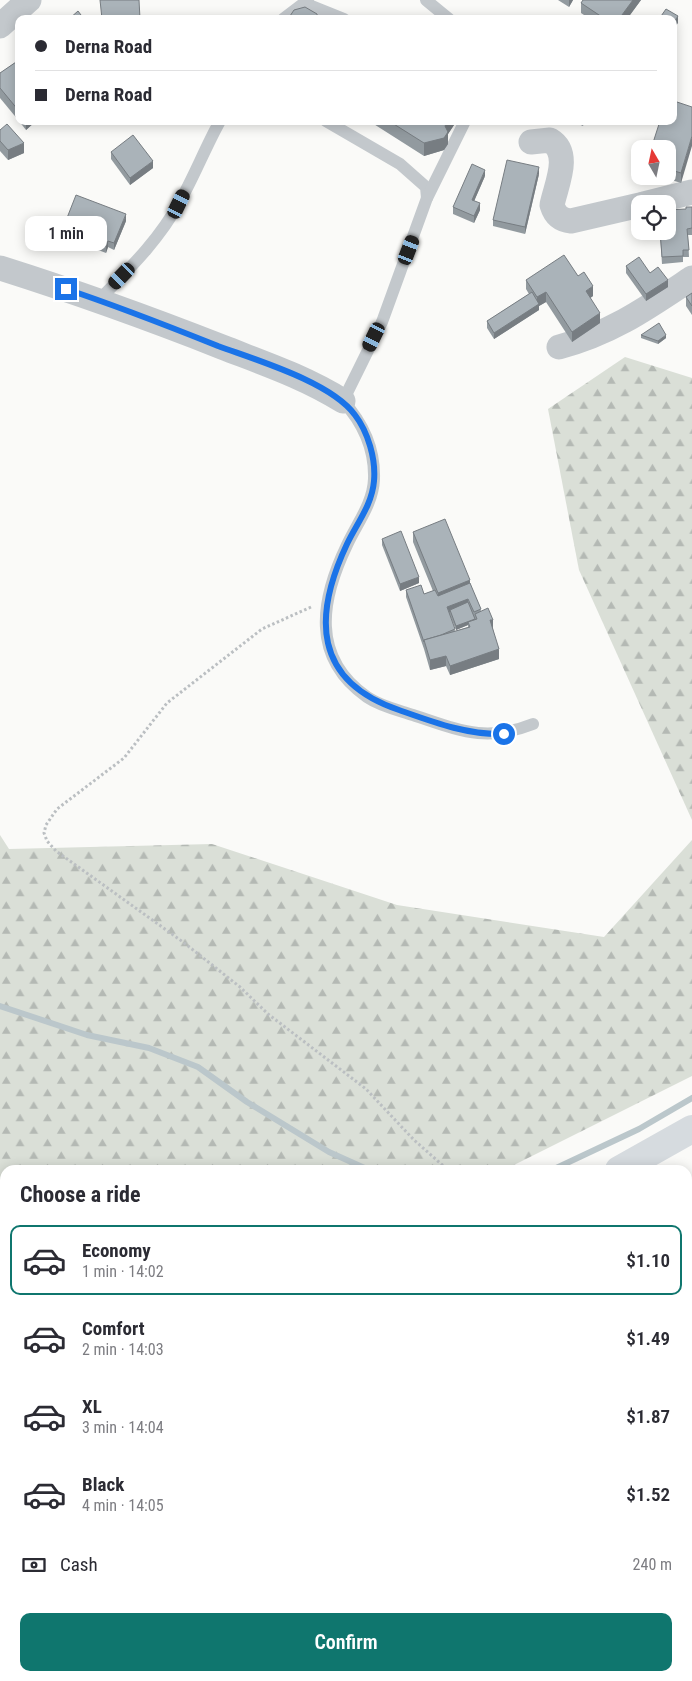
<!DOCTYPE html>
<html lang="en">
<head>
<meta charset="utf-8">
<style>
  body { margin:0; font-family:"Roboto Condensed",sans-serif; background:#f7f7f7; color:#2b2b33; height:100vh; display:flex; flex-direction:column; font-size:19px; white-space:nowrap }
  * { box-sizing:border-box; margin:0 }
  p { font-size:16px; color:#7c7c81 }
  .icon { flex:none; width:28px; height:28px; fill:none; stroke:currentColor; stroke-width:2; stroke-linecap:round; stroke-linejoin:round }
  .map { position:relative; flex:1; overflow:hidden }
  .details { position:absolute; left:0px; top:1165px; width:692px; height:516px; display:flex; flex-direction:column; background:#fff; border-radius:15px 15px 0 0; box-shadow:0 2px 12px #0003 }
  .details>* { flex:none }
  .guide { position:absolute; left:15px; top:15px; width:662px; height:110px; border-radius:10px; box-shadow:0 2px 12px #0003; display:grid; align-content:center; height:110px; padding:0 20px; background:#fff }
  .needle { width:32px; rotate:351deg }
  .controls { position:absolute; left:631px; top:140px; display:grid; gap:10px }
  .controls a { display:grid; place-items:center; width:45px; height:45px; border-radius:10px; background:#fff; box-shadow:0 2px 12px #0003; font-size:25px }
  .end { position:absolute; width:22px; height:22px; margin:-11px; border:6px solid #1a73e8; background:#fff; box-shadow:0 0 0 2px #fff }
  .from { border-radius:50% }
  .bubble { position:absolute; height:35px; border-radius:10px; background:#fff; box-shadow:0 2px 12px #0003; font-size:16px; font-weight:600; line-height:35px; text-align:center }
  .car { position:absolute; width:15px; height:30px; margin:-15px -8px; border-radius:6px; box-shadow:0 0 4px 1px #0007; background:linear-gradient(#222 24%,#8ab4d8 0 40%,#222 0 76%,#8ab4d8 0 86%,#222 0) }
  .guide b { display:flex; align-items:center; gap:18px; height:48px; font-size:19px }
  .guide b+b { border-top:1px solid #e1e1e2 }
  .guide i { width:12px; height:12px; background:#2b2b33 }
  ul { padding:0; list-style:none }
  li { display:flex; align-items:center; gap:15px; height:70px; margin:0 10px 8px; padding:0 10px; border:2px solid transparent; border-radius:10px }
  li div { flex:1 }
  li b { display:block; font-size:19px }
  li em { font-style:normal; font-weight:600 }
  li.on { border-color:#0f766e }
  li>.icon { width:45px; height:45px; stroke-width:1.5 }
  h2 { padding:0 20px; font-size:22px; line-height:60px }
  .pay { display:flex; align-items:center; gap:12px; height:55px; padding:0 20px; font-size:19px }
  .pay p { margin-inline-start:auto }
  .cta { display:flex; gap:10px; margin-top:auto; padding:10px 20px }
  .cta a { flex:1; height:58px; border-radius:10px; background:#0f766e; color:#fff; font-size:20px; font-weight:600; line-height:58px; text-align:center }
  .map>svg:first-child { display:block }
  .forest { fill:url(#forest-firs) }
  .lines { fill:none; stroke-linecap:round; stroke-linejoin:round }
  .stream { stroke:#bbc7cb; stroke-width:6 }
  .river { stroke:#bbc7cb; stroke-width:39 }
  .path { stroke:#bbbfc2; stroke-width:3; stroke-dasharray:2.5 2.5; stroke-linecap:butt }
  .service { stroke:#c3c8cc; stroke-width:12 }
  .minor { stroke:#c3c8cc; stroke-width:25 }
  .motorway { stroke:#d6dbdf; stroke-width:28 }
  .wall { fill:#929a9f; fill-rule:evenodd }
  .shaded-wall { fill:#777d82 }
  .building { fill:#aab3b9; stroke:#777d82 }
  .route { stroke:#1a73e8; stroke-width:6 }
</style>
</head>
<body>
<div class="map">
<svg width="692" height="1681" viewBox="0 0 692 1681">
  <defs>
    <pattern id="forest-firs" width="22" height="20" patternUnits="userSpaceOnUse" patternTransform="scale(1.25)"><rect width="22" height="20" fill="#dadfd7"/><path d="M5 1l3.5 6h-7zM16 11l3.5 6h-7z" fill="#b4b9b4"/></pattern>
  </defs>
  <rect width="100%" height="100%" fill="#fafaf8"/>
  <!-- forest -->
  <g class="forest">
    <polygon points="625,357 692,378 692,820 579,570 548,409"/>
    <polygon points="0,835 9,849 212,844 397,905 604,937 692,840 692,1076 504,1170 5,1170 5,1402 0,1403"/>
  </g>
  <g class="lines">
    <!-- stream -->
    <g class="stream">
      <polyline points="0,1006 87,1035 149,1048 198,1067 247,1102 329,1152 369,1170"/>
      <polyline points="552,1170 639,1129 692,1098"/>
    </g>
    <!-- river -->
    <g class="river">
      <polyline points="688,1405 692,1405"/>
      <polyline points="186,1681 193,1676"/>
    </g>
    <!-- path -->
    <g class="path">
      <polyline points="311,607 262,629 167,703 124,758 57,809 46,825 44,833 47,841 56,851 183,942 240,987 268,1014 366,1089 414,1140 448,1170"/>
      <polyline points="688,1254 692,1254"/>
      <polyline points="0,1460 5,1458"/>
    </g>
    <!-- service -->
    <g class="service">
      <polyline points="426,0 449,19"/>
      <polyline points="304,3 344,19"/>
      <polyline points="283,19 308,0"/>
      <polyline points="326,121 400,164 426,187 427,198"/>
      <path d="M 465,121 L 427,198 L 382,322 L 343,401 C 363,423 375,448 374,479 C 373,504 357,523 347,545 C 321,599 310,657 367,697 C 380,706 398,710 413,715 C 459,730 485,743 533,724"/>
      <path d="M 99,300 C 128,270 159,240 179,203 C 194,177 205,148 220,121"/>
    </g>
    <!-- minor -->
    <g class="minor">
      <polyline points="0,26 29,0"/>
      <path d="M 531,142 L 550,140 C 572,153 556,185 552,205 C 555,215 560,220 571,221 L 640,205"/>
      <polyline points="644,204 692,192"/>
      <path d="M 0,268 C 76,292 148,318 222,347 C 263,363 305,377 343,401"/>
      <path d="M 559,347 C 612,333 647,308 692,278"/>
      <polyline points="688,1453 692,1451"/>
    </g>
    <!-- motorway -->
    <g class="motorway">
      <polyline points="619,1170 692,1129"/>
      <polyline points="688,1200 692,1197"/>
      <polyline points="0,1541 5,1538"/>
      <polyline points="0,1608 5,1605"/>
    </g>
  </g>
  <!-- wall -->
  <g class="wall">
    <polygon points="558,0 573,0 569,7"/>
    <polygon points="583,0 641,0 627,19 590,19 581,13 581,3"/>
    <polygon points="19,60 19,121 0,98 0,73"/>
    <polygon points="692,107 681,183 659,176 668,176 668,149"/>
    <polygon points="19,121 36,121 26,130"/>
    <polygon points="369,121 456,121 456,122 448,134 448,144 444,150 424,156"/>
    <polygon points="571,121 585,121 583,126"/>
    <polygon points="0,130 24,153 8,160 0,151"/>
    <polygon points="111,152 153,168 130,185 111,159"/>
    <polygon points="539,174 525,234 493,226 493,220"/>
    <polygon points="485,176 474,201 480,210 474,223 453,214 453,207"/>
    <polygon points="692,207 692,235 688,235 689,257 683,257 683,262 662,264 660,233 660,234 645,235 645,231 668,231 686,209"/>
    <polygon points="126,221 114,250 108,247 106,253 93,248 93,241 65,230 65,223"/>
    <polygon points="626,266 650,273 668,287 646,301 626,273"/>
    <polygon points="578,276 593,296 590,298 600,323 572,342 546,302 539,306 539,310 494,339 487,328 487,321 529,294 526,289 526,280"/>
    <polygon points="692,293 692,315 686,306 686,297"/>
    <polygon points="641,335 666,338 658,344 641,338"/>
    <path d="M 413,532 L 470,583 L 481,611 L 493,629 L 499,659 L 450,675 L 446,666 L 430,670 L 424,649 L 406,597 L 406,590 L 424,594 L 433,591 L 413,542 ZM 449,613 L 456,630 L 468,625 L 468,627 L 455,631 Z"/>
    <polygon points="382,539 419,583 400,591 382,545"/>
    <polygon points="692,1314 692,1347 688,1345 688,1316"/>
  </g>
  <!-- shaded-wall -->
  <g class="shaded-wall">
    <polygon points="569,0 573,0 569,7"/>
    <polygon points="633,0 641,0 627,19 619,19"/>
    <polygon points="678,16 678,23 674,29 674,22"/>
    <polygon points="676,34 676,41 674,44 674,37"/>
    <polygon points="26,121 36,121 26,130"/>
    <polygon points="448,121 456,121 456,122 448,134 448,144 444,150 424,156 424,143 445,126"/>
    <polygon points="692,136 692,146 681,183 681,173"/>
    <polygon points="24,143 24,153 8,160 8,150"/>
    <polygon points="153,161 153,168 130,185 130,178"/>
    <polygon points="539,167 539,174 525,234 525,227"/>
    <polygon points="485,170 485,176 472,206 472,200"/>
    <polygon points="480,203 480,210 474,223 474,216"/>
    <polygon points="126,214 126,221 114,250 114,243"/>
    <polygon points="108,241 108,247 106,253 106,246"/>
    <polygon points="668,280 668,287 646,301 646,294"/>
    <polygon points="593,286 593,296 586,301 586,291"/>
    <polygon points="546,292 546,302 539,306 539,310 494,339 494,333 537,305 537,297"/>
    <polygon points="600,313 600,323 572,342 572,332"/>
    <polygon points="666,335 666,338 658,344 658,341"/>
    <polygon points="419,577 419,583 400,591 400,584"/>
    <polygon points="470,580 470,590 438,603 438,593"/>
    <polygon points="468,599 468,606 450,610 450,613 447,607"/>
    <polygon points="475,619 475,622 468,622 468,625 456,630 456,626"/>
    <polygon points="490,620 493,620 493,629 490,630"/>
    <polygon points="499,649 499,659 450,675 450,666"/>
    <polygon points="446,656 446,666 430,670 430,660"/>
    <polygon points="692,1275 692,1282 688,1285 688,1278"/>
    <polygon points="692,1296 692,1299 688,1302 688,1298"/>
    <polygon points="441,1676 445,1676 445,1678 438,1681 432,1681"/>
    <polygon points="471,1676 478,1676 469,1681 463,1681"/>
  </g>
  <!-- building -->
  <g class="building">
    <polygon points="100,0 139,0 140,19 102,19"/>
    <polygon points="583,0 633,0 619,19 605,19 581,3"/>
    <polygon points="305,7 317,14 318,19 288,19 294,10"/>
    <polygon points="666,9 678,16 674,22 674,19 659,19"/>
    <polygon points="78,11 84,19 69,19"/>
    <polygon points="19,60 19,111 0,88 0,73"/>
    <polygon points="674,101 692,107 692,136 681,173 668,169 668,149 651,149 660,121 674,121"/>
    <polygon points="389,121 448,121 445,126 448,132 444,138 424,143"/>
    <polygon points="7,124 24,143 8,150 0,141 0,130"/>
    <polygon points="133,135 153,161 130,178 111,152"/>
    <polygon points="507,160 539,167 525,227 493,220"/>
    <polygon points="472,164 485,170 472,200 480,203 474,216 453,207"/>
    <polygon points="76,195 126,214 114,243 108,241 106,246 93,242 96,235 65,223"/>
    <polygon points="686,207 692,207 692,228 687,229 689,250 683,250 683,256 662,257 660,231 668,231 668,210 686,209"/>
    <polygon points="564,255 578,276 584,272 593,286 586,291 600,313 572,332 546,292 537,297 526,280"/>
    <polygon points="639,257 650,273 658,267 668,280 646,294 626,266"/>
    <polygon points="532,292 539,304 494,333 487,321"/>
    <polygon points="692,293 692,306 686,297"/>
    <polygon points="659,323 666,335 658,341 641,335"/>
    <polygon points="445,519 470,580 438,593 413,532"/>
    <polygon points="401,531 419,577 400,584 382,539"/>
    <polygon points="470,583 481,609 474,612 468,599 447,607 455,629 441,635 424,640 424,642 406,590 421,585 424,594 435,590 438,596"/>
    <polygon points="468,602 475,619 456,626 450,610"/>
    <polygon points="488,608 493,620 490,620 499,649 450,666 446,656 430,660 424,640 470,627 468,622 477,619 475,614"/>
    <polygon points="692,1258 692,1275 688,1278 688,1262"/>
    <polygon points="692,1283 692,1296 688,1298 688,1285"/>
    <polygon points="692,1314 692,1324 688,1327 688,1316"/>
    <polygon points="692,1324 692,1340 688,1338 688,1327"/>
    <polygon points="423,1676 441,1676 432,1681 425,1681"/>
    <polygon points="461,1676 471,1676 463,1680"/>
  </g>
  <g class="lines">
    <!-- route -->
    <path class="route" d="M 66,289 C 117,306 168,326 218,346 C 256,360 331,382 355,415 C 368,432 376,459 374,481 C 372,505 357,523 347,544 C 313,616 313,681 399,710 C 433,722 467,735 504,734"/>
  </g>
</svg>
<div class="controls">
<a><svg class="needle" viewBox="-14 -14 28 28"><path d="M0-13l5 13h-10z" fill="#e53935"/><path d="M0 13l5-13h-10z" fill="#7c7c81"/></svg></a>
<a><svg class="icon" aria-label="locate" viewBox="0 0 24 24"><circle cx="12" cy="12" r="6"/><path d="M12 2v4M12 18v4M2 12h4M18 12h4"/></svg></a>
</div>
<i class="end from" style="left:504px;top:734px"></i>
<i class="end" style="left:66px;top:289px"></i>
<div class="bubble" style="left:25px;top:216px;width:82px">1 min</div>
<i class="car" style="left:179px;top:204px;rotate:26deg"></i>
<i class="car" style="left:409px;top:250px;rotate:21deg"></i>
<i class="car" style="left:122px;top:276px;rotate:224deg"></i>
<i class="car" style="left:374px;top:337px;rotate:206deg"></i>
<div class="guide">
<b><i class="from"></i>Derna Road</b>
<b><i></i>Derna Road</b>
</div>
<section class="details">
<h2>Choose a ride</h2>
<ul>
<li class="on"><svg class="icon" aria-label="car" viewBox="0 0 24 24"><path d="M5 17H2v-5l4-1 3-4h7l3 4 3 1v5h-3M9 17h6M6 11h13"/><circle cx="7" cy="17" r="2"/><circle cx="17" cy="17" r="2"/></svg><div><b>Economy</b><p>1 min · 14:02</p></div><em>$1.10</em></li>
<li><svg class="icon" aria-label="car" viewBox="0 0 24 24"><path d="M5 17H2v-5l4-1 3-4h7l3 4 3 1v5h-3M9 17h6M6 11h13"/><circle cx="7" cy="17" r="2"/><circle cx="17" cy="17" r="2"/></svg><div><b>Comfort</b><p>2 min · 14:03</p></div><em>$1.49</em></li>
<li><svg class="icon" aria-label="car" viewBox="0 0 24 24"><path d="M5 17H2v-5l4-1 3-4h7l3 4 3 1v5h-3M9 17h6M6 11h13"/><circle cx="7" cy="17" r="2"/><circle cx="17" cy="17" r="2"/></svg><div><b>XL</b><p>3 min · 14:04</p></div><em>$1.87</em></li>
<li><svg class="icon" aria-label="car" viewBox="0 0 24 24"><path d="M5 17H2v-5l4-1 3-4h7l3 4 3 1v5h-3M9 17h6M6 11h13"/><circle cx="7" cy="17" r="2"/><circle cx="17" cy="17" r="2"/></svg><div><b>Black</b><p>4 min · 14:05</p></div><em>$1.52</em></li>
</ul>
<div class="pay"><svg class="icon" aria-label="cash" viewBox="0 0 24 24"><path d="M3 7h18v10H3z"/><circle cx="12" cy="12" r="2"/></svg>Cash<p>240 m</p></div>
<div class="cta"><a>Confirm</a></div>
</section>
</div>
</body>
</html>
